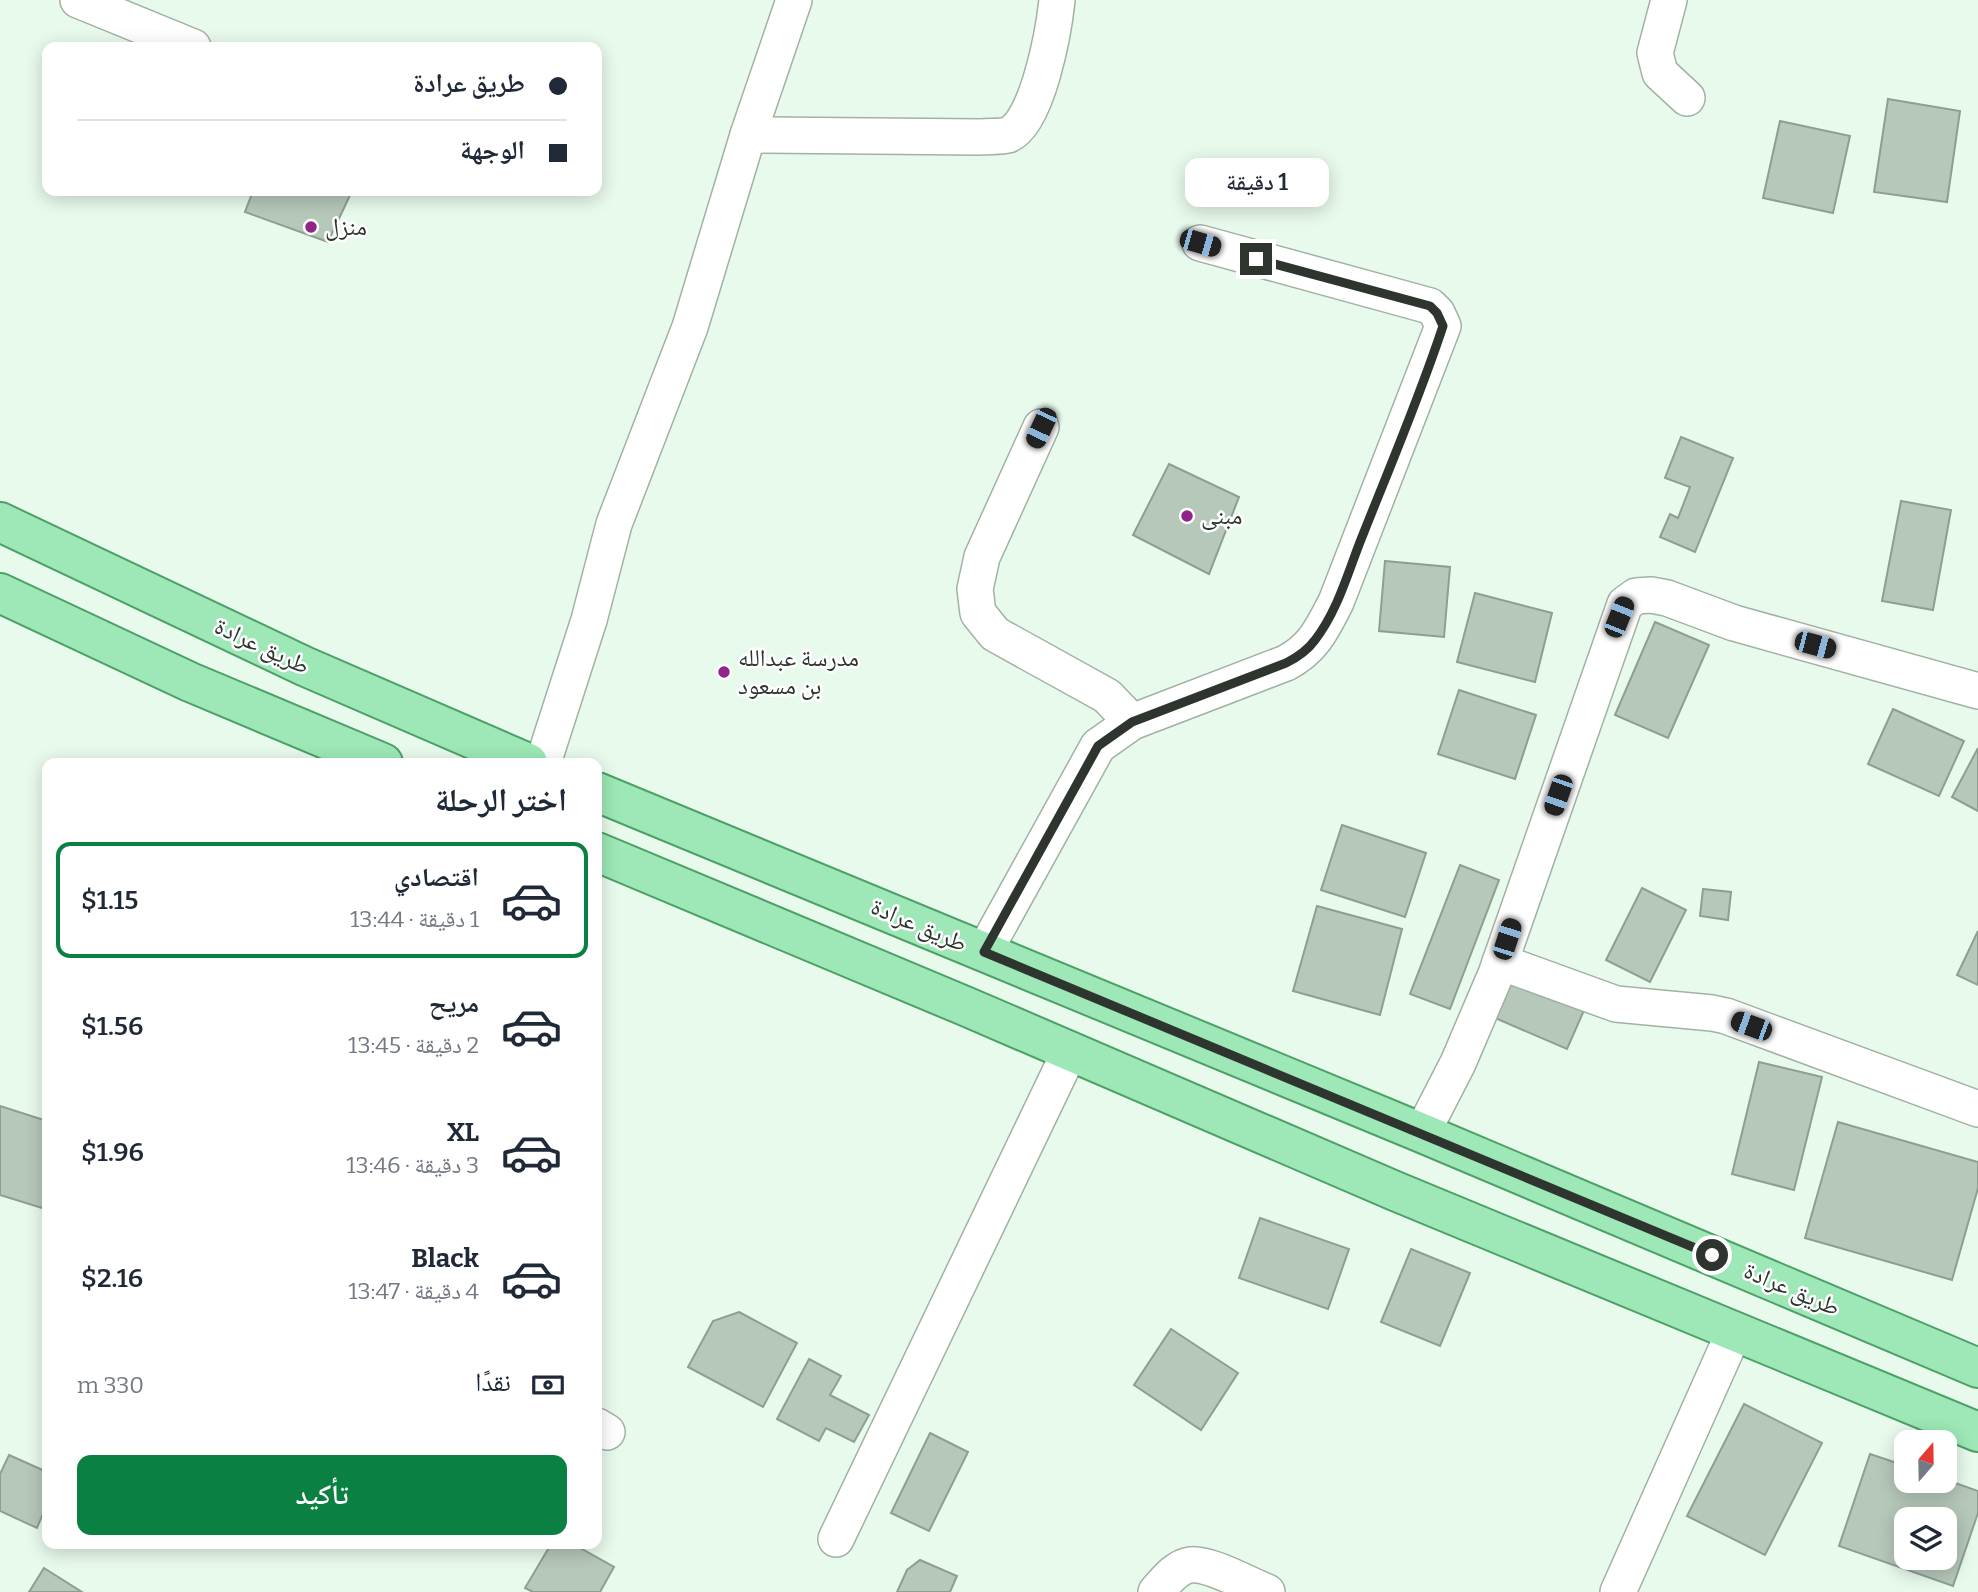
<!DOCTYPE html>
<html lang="ar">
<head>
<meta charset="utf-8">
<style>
  body { margin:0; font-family:Bitter,"Noto Naskh Arabic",serif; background:#f2f2f3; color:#1f2937; direction:rtl; height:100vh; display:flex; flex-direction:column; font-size:26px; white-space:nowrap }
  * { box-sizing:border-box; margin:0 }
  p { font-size:23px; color:#747a83 }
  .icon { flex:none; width:38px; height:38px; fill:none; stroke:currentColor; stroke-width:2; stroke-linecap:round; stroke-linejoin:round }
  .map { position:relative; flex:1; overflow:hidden; direction:ltr }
  .sheet { position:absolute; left:42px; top:758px; width:560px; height:791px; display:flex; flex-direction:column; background:#fff; border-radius:14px; box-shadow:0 4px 18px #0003; direction:rtl }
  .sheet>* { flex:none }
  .guide { position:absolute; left:42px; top:42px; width:560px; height:154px; border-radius:14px; box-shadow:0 4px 18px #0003; direction:rtl; display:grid; align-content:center; height:154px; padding:0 35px; background:#fff }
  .needle { width:46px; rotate:20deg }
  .fabs { position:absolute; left:1894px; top:1430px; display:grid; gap:14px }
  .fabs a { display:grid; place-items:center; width:63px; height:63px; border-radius:14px; background:#fff; box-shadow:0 4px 18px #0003; font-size:35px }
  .end { position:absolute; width:32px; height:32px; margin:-16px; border:9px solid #2e352f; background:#fff; box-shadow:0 0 0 4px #fff }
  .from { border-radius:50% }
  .bubble { position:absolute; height:49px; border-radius:14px; background:#fff; box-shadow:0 4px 18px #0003; font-size:23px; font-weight:600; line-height:49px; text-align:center; direction:rtl }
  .car { position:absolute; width:21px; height:42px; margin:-21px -10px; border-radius:9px; box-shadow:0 0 5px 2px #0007; background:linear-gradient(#222 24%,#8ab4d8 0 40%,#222 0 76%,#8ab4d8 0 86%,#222 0) }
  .guide b { display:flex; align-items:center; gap:24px; height:66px; font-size:26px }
  .guide b+b { border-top:2px solid #e0e1e3 }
  .guide i { width:18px; height:18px; background:#1f2937 }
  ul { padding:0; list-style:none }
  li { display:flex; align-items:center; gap:21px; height:116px; margin:0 14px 10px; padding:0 21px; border:4px solid transparent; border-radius:14px }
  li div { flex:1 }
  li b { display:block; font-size:26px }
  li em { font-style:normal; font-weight:600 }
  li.current { border-color:#0b8043 }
  li>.icon { width:63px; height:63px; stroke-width:1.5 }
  h2 { padding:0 35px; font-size:32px; line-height:84px }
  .pay { display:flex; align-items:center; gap:18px; height:77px; padding:0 35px; font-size:26px }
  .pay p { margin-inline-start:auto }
  .button { display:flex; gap:14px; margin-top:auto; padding:14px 35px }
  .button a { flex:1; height:80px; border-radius:14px; background:#0b8043; color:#fff; font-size:28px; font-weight:600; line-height:80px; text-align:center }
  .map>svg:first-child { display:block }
  .building { fill:#b6c8ba; stroke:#8e9f92; stroke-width:2; fill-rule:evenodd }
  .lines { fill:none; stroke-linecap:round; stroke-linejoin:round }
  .street-casing { stroke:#a1b2a5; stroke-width:38 }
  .primary-casing { stroke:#4ca068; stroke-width:42 }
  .street { stroke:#fff; stroke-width:35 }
  .primary { stroke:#9de8b6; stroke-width:38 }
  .route { stroke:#2e352f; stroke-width:9 }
  .poi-dot { fill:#902487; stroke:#fff; stroke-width:2.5 }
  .labels { text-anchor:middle; stroke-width:5; stroke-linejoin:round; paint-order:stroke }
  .poi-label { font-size:24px; fill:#2e352f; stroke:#fff; text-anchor:start }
  .street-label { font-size:24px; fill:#2e352f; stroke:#fff }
</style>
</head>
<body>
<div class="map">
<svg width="1978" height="1592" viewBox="0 0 1978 1592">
  <rect width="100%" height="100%" fill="#e8faec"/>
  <!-- building -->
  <g class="building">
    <polygon points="1888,99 1960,111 1947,202 1874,192"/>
    <polygon points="1780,121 1850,136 1833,213 1763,198"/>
    <polygon points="253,191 352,191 328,242 245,212"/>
    <polygon points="1681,437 1733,458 1695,552 1660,537 1670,514 1678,518 1690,487 1665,478"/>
    <polygon points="1169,464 1239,497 1209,574 1133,535"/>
    <polygon points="1901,501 1951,510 1933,610 1882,601"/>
    <polygon points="1385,561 1450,567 1444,637 1379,631"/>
    <polygon points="1475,593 1552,613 1535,682 1457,662"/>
    <polygon points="1655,622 1709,645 1668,738 1615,715"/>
    <polygon points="1459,690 1536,715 1515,779 1438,754"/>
    <polygon points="1893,709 1964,741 1939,796 1868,764"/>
    <polygon points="1978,748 1978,811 1952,797"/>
    <polygon points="1342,825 1426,853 1405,917 1321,890"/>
    <polygon points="1460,865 1499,880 1450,1009 1410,994"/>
    <polygon points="1642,888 1686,910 1650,982 1606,960"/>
    <polygon points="1703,889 1731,892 1728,920 1700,916"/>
    <polygon points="1317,906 1402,929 1380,1015 1293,991"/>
    <polygon points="1978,931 1978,985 1957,975"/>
    <polygon points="1524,952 1596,983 1567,1049 1495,1018"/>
    <polygon points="1759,1062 1822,1077 1794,1190 1732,1174"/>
    <polygon points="0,1106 47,1121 47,1193 42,1208 0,1195"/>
    <polygon points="1838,1122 1978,1162 1978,1188 1952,1280 1805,1238"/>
    <polygon points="1260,1218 1349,1249 1328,1309 1239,1278"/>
    <polygon points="1411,1249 1470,1273 1440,1346 1381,1322"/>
    <polygon points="739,1312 797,1343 763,1407 688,1367 713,1321"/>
    <polygon points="1171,1329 1238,1373 1201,1430 1134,1385"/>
    <polygon points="809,1359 841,1376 830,1395 869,1415 854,1442 826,1428 819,1441 777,1419"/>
    <polygon points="1744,1404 1822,1443 1765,1555 1687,1516"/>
    <polygon points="930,1433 968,1452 929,1531 891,1513"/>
    <path d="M 1870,1454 L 1906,1466 L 1906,1480 L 1944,1479 L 1978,1491 L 1978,1513 L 1953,1586 L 1839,1546 ZM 1906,1519 L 1944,1519 L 1944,1558 L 1906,1558 Z"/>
    <polygon points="9,1455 47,1472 47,1504 37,1528 0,1511 0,1474"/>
    <polygon points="551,1544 573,1544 614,1567 600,1592 533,1592 525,1588"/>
    <polygon points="920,1560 957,1576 950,1592 897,1592 907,1570"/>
    <polygon points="44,1568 82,1592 29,1592"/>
  </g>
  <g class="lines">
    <defs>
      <g id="street">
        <polyline points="78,0 193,47"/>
        <polyline points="1669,0 1655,53 1660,73 1687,98"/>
        <path d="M 748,135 L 981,137 C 989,136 1001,137 1008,135 C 1038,123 1054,29 1057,0"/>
        <polyline points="1041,427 982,557 975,589 978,613 995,634 1107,696 1132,722"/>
        <polyline points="543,763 589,620 614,524 690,327 748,135 794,0"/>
        <path d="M 984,952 L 1098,746 L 1132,722 L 1286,663 C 1314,648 1322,629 1336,602 L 1443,326 L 1437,313 L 1430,306 L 1200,243"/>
        <polyline points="1500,962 1616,1004 1712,1013 1726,1016 1978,1109"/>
        <polyline points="1422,1133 1458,1063 1496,974 1625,604 1636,596 1651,595 1667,598 1734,623 1978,691"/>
        <polyline points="597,1426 607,1432"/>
        <polyline points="836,1539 1070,1051"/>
        <path d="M 1156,1592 C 1165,1582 1176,1567 1190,1565 C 1208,1562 1249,1585 1267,1592"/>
        <polyline points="1618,1592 1734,1332"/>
      </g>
      <g id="primary">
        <polyline points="0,522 304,666 528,763"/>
        <polyline points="0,593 190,682 383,763"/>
        <polyline points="597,792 1422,1133 1978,1368"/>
        <polyline points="597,852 965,1006 1395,1191 1978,1432"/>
      </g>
    </defs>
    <!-- street casing -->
    <use href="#street" class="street-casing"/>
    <!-- primary casing -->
    <use href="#primary" class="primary-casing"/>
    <!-- street -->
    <use href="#street" class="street"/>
    <!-- primary -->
    <use href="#primary" class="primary"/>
  </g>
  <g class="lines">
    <!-- route -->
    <path class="route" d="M 1256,259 L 1430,306 L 1437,313 L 1443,326 C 1420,396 1391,464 1364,532 C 1349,568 1339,609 1315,640 C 1307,651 1298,657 1286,663 L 1132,722 L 1098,746 L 984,952 L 1712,1255"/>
  </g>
  <!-- markers -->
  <g class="poi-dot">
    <circle cx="311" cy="227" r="7"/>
    <circle cx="1187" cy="516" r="7"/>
    <circle cx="724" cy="672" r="7"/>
  </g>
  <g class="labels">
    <!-- poi labels -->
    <g class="poi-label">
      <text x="325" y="235">منزل</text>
      <text x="1201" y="524">مبنى</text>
      <text x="738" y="666">مدرسة عبدالله<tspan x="738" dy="28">بن مسعود</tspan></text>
    </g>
    <!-- street labels -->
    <g class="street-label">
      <text transform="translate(262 646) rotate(25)" y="8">طريق عرادة</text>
      <text transform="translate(919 925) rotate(23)" y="8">طريق عرادة</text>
      <text transform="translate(1792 1289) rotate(23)" y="8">طريق عرادة</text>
    </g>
  </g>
</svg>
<div class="fabs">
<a><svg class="needle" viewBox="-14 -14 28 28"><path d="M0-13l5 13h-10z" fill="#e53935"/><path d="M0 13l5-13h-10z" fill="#747a83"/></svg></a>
<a><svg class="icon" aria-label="layers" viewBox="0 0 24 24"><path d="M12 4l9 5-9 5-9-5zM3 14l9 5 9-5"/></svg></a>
</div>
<i class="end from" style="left:1712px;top:1255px"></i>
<i class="end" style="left:1256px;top:259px"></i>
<div class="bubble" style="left:1185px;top:158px;width:144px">1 دقيقة</div>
<i class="car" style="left:1200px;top:243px;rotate:106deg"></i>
<i class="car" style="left:1041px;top:428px;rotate:205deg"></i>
<i class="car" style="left:1619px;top:617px;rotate:22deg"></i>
<i class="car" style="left:1815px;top:645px;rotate:105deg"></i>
<i class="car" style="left:1558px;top:795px;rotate:199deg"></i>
<i class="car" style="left:1507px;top:939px;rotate:18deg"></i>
<i class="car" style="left:1751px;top:1026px;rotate:290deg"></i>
<div class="guide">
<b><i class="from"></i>طريق عرادة</b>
<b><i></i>الوجهة</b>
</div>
<section class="sheet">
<h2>اختر الرحلة</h2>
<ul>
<li class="current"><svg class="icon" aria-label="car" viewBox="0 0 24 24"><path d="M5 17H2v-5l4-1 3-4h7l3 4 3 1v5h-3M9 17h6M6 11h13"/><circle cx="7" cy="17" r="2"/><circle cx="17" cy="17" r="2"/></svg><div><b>اقتصادي</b><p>1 دقيقة · 13:44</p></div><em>$1.15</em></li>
<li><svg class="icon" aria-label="car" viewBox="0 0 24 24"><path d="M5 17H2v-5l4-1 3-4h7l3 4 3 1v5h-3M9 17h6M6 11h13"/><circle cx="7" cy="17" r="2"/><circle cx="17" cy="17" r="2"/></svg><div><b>مريح</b><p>2 دقيقة · 13:45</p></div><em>$1.56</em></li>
<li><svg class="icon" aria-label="car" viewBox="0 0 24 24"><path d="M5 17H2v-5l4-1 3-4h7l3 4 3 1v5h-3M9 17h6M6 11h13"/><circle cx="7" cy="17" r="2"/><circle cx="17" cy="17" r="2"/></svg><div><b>XL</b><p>3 دقيقة · 13:46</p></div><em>$1.96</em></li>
<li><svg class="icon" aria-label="car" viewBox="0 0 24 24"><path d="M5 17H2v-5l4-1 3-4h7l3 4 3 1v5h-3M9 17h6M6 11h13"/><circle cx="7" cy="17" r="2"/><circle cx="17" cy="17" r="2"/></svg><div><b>Black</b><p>4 دقيقة · 13:47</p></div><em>$2.16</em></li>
</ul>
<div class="pay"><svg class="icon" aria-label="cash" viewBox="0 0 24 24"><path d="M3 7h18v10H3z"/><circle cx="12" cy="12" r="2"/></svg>نقدًا<p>330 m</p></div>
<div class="button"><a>تأكيد</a></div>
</section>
</div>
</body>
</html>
